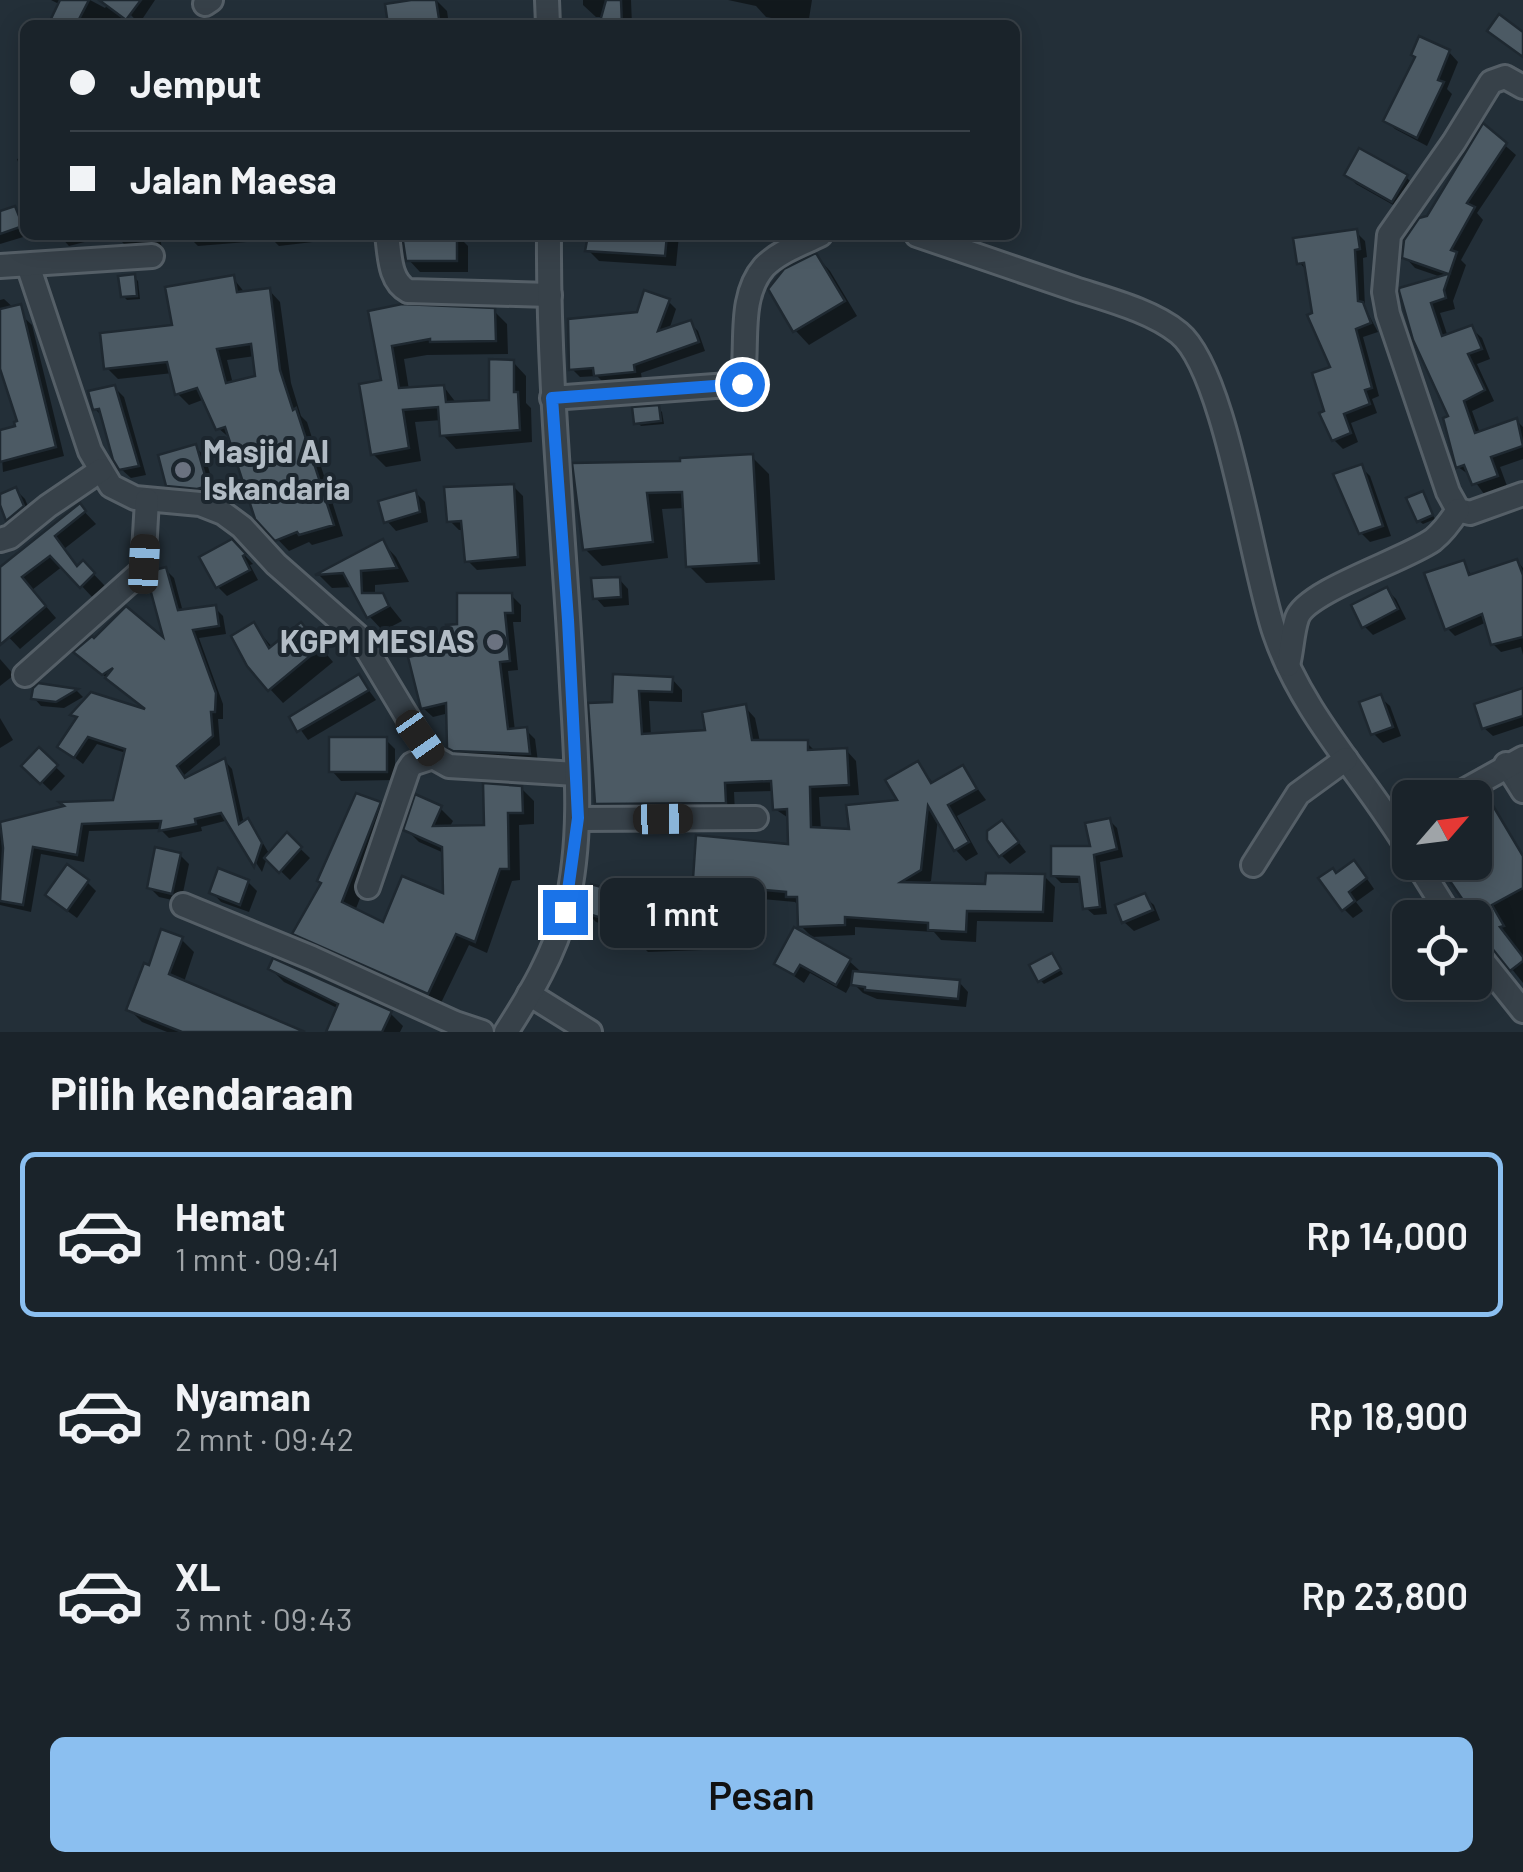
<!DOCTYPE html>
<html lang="id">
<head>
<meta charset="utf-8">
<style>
  body { margin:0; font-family:Barlow,sans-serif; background:#232b32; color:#f1f3f6; height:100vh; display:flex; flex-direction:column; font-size:38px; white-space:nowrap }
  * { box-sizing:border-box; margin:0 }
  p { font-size:32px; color:#9fa4a8 }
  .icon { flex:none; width:55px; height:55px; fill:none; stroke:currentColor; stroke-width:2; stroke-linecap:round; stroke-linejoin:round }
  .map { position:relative; height:1032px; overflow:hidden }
  .details { display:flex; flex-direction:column; background:#1a232a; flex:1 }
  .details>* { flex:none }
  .banner { position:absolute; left:20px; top:20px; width:1000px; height:220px; border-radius:15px; box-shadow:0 5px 25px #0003,0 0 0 2px #384047; display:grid; align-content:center; height:220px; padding:0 50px; background:#1a232a }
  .needle { width:65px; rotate:62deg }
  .tools { position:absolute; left:1392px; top:780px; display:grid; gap:20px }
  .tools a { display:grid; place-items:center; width:100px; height:100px; border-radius:15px; background:#1a232a; box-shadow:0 5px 25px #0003,0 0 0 2px #384047; font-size:50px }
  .end { position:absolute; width:45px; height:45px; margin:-22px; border:12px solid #1a73e8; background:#fff; box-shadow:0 0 0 5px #fff }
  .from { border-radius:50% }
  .bubble { position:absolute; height:70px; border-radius:15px; background:#1a232a; box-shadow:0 5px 25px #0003,0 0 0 2px #384047; font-size:32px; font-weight:600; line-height:70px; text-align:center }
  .car { position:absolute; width:30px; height:60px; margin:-30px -15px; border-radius:12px; box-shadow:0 0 8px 2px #0007; background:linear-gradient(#222 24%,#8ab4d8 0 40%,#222 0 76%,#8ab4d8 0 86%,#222 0) }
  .banner b { display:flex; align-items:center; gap:35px; height:95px; font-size:38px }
  .banner b+b { border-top:2px solid #384047 }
  .banner i { width:25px; height:25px; background:#f1f3f6 }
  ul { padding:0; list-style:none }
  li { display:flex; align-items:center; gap:30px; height:165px; margin:0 20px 15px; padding:0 30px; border:5px solid transparent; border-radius:15px }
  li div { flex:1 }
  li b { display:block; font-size:38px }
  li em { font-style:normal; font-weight:600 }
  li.on { border-color:#8bbff0 }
  li>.icon { width:90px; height:90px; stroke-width:1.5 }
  h2 { padding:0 50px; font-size:45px; line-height:120px }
  .cta { display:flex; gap:20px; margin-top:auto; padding:20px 50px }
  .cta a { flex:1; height:115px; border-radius:15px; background:#8bbff0; color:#111; font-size:40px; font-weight:600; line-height:115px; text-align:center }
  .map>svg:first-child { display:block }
  .shadow { fill:#0007; fill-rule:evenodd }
  .building { fill:#4c5a64; stroke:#1e2830; stroke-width:2.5; fill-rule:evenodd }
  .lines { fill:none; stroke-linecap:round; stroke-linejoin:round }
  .minor-casing { stroke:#555f67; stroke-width:28 }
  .minor { stroke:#374149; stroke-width:22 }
  .route { stroke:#1a73e8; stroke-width:12 }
  .worship-dot { fill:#6b7280; stroke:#1c262e; stroke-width:4 }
  .labels { text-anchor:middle; stroke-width:8; stroke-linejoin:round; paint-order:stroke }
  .poi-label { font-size:32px; font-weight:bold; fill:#b2bcc5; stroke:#1c262e; text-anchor:start }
</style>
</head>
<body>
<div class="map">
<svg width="1523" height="1032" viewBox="0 0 1523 1032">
  <rect width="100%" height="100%" fill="#232f38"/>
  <!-- shadow -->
  <g class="shadow">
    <polygon points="51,0 90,0 105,8 111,0 126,0 123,25 51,25 61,5"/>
    <polygon points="127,0 155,0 139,24 131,15"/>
    <polygon points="428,0 436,0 447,11 449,25 391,25"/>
    <polygon points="583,0 631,0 632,25 602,25 604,17 596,17 583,5"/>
    <polygon points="728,0 812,0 808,25 766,17 756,6"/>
    <polygon points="1449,52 1458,62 1447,89 1452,94 1427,146 1395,129 1386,120"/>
    <polygon points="1484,127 1516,155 1477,213 1483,220 1461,260 1466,265 1453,301 1455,309 1440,313 1448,337 1471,328 1482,338 1490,359 1477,364 1494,401 1472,411 1480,433 1517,421 1523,427 1523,459 1500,467 1507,486 1484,494 1471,476 1458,467 1452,418 1405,310 1444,278 1415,268 1405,257"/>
    <polygon points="25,157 25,181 17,159"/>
    <polygon points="1347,174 1406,177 1415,186 1402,210 1356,184"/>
    <polygon points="15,209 24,218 25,235 30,235 0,244 0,214"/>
    <polygon points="1356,232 1365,241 1367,257 1363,258 1365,308 1378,332 1363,337 1379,396 1372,399 1377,413 1351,423 1358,442 1343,449 1334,440 1327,412 1333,368 1315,315 1308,272 1299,262"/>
    <polygon points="59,235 104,235 104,237 69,246"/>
    <polygon points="121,235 160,235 162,250 131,251 122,242"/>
    <polygon points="187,235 372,235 279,246 273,240 198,246"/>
    <polygon points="405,235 457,235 468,246 468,272 420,272 408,259"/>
    <polygon points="590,235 679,235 676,266 599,261 588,250"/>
    <polygon points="816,256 830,271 857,316 809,345 795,330"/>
    <polygon points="134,277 138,281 140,299 127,300 123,296"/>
    <path d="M 233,278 L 245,293 L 269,290 L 280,302 L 291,383 L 301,416 L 307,422 L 343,536 L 312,545 L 309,542 L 289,551 L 257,518 L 231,439 L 218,428 L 205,399 L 189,405 L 178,394 L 173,373 L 118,379 L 107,368 L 175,327 ZM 255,356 L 258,378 L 233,384 L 227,360 Z"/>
    <polygon points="4,299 32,325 64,456 3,472 0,432 18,427 0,365 0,300"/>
    <polygon points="668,301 676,309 669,330 690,323 698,331 705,351 641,373 642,380 604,383 597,376 580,377 572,369 639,315"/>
    <polygon points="494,311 507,324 508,354 427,355 404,359 409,390 444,387 457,404 491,402 513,362 526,376 526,403 531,408 532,442 456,449 443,435 442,420 415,422 421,461 386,467 373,454 384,382 371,313"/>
    <polygon points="114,387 124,397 146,475 131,478 121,469 104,418 95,409"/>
    <polygon points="658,408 662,412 664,424 641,426 637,422"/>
    <polygon points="195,447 205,456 216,495 178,494 168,485"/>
    <polygon points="752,457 769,474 775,580 706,583 689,566 686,508 662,509 668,558 602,566 585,549 575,466 683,463"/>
    <polygon points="1361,467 1370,476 1391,536 1370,542 1361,533"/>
    <polygon points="514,487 523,496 526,566 477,570 468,561 464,530 459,530 449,520"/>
    <polygon points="16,490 25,499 32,516 17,528 9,519 0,498"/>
    <polygon points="416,493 425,502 428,522 396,531 387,521"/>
    <polygon points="1422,494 1435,519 1423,524 1419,521"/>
    <polygon points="79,506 96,524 64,549 79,568 83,563 105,586 93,598 63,566 32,590 56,618 20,649 0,628 0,571"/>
    <polygon points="232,542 253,564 250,565 258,580 227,596 218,587"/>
    <polygon points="382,542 396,557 409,582 375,585 375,596 382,596 402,621 383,631 369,616 353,587 332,588 319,575"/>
    <polygon points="1517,561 1523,568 1523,655 1521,647 1501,652 1493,644 1487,622 1455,636 1447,628 1463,563 1473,577"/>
    <polygon points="166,570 174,578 183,612 215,608 223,616 226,634 199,638 223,704 223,719 218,719 220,745 183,776 186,780 225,761 232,769 244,824 247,822 255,830 270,855 287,836 310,858 290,880 267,858 262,872 229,820 201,827 202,831 169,838 160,829 89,831 84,862 41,854 31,912 0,905 0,825 68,808 115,802 126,753 97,744 83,764 60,746 78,719 74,715 152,713 84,660 167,644"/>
    <polygon points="619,579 628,589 629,605 604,607 595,597"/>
    <polygon points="1387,590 1396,599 1406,619 1373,635 1364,626"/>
    <polygon points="511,595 521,605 521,622 513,622 518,670 508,671 515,731 526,730 535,739 538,762 459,756 450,747 449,713 433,717 423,708 460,626"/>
    <polygon points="254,626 273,648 314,639 333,662 283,703 270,689"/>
    <polygon points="0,659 14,675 0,686"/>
    <polygon points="359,677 376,700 308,740 292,718"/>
    <polygon points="615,677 672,679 682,690 682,702 649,701 651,736 708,732 745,707 755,718 760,742 807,743 816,752 846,750 856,761 859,795 819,797 821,830 851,832 901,803 917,764 934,784 962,768 986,800 957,816 978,854 966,861 956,850 938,818 931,881 925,885 988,887 1044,876 1055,887 1053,922 977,921 976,942 941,940 934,932 855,927 855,935 812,937 801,926 800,907 795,902 729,896 731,949 648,952 637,941 637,935 596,922 585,911 634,899 694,896 790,846 790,819 775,809 774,791 734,792 735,813 608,814 598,803 614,704"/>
    <polygon points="39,686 77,691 83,697 64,708 41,706 34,698"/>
    <polygon points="1523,691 1523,726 1493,736 1484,728"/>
    <polygon points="1380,697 1390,706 1401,736 1383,743 1373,733"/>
    <polygon points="0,718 13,740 0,748"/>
    <polygon points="386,740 395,749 395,780 341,781 332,771"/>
    <polygon points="39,751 65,776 51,791 25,766"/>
    <polygon points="521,788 534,801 534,824 519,825 520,880 512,881 487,953 469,945 440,1005 307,945 295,933 380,804 392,817 355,911 384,925 445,897 444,853 419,842 406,829 440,808 453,821 449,828 487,827"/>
    <polygon points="1492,807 1523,855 1523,983 1489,940 1475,862 1475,817"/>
    <polygon points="1109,820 1117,828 1123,857 1100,862 1107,914 1094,915 1086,908 1082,883 1061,883 1053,875 1093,849"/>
    <polygon points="1011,832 1026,852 1010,864 1001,855"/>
    <polygon points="180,855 189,864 181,902 159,897 149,887"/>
    <polygon points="1363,873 1374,889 1356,902 1363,911 1353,918 1344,909 1337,876"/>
    <polygon points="87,882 96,891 77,918 58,904"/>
    <polygon points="248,882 257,891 249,912 221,902 212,892"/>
    <polygon points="1144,896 1154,905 1160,920 1134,931 1124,922"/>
    <polygon points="181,939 194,952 184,982 303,1032 167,1032 142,1022 129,1009 150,968"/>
    <polygon points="1052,956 1063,974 1044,984 1040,980"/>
    <polygon points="849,961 859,970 857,974 959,982 968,992 966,1007 877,999 863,993 852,982 846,993 810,973 804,983 777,964"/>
    <polygon points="271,969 390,1013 403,1026 400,1032 329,1032 339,1009 284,982"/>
  </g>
  <!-- building -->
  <g class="building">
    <polygon points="60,0 89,0 76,25 48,25"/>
    <polygon points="99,0 141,0 126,20"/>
    <polygon points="411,0 436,0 440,25 388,25 385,4"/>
    <polygon points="606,0 621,0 622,25 599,25"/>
    <polygon points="1499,14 1523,32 1523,57 1487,31"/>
    <polygon points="1419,36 1450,50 1438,80 1444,82 1417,138 1383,121 1415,57 1411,55"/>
    <polygon points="1483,123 1507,143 1467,203 1475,207 1451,250 1457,252 1444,290 1446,298 1431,303 1442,336 1472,325 1482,349 1468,354 1485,390 1464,401 1475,433 1517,418 1523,446 1491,457 1498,476 1472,485 1464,465 1456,468 1443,418 1448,416 1413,340 1399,291 1399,288 1448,274 1402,258 1404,240 1419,218 1427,216"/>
    <polygon points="1359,148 1408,175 1392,202 1344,175"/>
    <polygon points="15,206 23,226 0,234 0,211"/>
    <polygon points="1357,229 1360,249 1355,250 1358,301 1363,302 1371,323 1356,329 1372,388 1365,390 1370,404 1344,414 1351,433 1332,441 1319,413 1324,411 1312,373 1330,367 1307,315 1312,313 1304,263 1297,264 1293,238"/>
    <polygon points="402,235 457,235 457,261 406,261"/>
    <polygon points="588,235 667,235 665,256 585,251"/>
    <polygon points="816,253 845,301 793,332 768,289 784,269"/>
    <polygon points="135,274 137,296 121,297 118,276"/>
    <path d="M 234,275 L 237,292 L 270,288 L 280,370 L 293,410 L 296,408 L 334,525 L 299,535 L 297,532 L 275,541 L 255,519 L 225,427 L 216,430 L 197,388 L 175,395 L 167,362 L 104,369 L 100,333 L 172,325 L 165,287 ZM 251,344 L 255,376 L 226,383 L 217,349 Z"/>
    <polygon points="644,290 670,299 658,331 691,320 699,342 634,365 635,372 594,376 593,368 569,370 568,319 637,312"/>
    <polygon points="21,304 56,447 0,462 0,430 15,426 14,422 17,421 0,369 0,309"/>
    <polygon points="402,304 495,308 496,341 430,342 430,339 392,346 399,388 444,385 446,402 489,400 489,359 514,360 514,392 518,392 520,430 440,436 438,407 403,410 409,448 371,455 359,384 381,380 368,311"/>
    <polygon points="115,385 139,466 119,470 113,460 99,409 93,410 88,391"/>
    <polygon points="659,405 661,421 634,424 632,407"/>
    <polygon points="196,444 208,486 197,489 166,486 158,455"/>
    <polygon points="753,454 759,563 686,567 682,492 647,493 653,542 583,550 572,463 680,461 680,458"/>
    <polygon points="1362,464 1383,526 1359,534 1333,474"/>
    <polygon points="514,484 518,557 465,562 461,521 447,522 444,487"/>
    <polygon points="16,487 24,506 6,521 0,505 0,494"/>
    <polygon points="416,490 420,512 384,523 378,501"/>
    <polygon points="1423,491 1433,515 1417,522 1406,498"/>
    <polygon points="80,503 86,511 55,536 77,566 83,560 95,573 80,588 50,556 22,577 46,606 0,645 0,567"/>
    <polygon points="232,539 246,554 243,556 250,570 216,588 199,557"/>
    <polygon points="383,539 397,568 361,571 362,593 383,593 389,606 367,618 343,573 315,575"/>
    <polygon points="1517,559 1523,575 1523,637 1491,645 1482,614 1445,630 1424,573 1464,560 1469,575"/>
    <polygon points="166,567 178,610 216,605 219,626 193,630 216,693 215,712 211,712 213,736 177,766 185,778 225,758 239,824 248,818 262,843 254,867 221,813 195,819 196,824 159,831 161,821 82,824 77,855 33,847 23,905 0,901 3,848 0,822 64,806 59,802 113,800 125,749 88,737 74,758 57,747 77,717 70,715 91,692 145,709 105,678 113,668 102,675 73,652 92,636 94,638 126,606 163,637 149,585 158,569"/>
    <polygon points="620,577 621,597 593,599 591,578"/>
    <polygon points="1387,587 1398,609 1362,628 1351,605"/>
    <polygon points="457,593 512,593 513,613 505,613 510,661 500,662 508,729 527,727 530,754 453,751 447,748 446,703 421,709 408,657 448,648 446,625 457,624"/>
    <polygon points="254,622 269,648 301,622 321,647 268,691 247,666 231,636"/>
    <polygon points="359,674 369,690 297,732 289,717"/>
    <polygon points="613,674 673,677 672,692 639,691 642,734 705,730 702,712 746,704 752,740 808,740 808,750 847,748 849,785 810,787 811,827 849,829 846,805 897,800 885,780 918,761 931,783 963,765 977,789 948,805 969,842 954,851 928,806 921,870 901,882 985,884 986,873 1045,874 1043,912 967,911 966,932 928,930 928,923 845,917 845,925 798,927 797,897 786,897 786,892 720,886 721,939 635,942 634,928 582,912 591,884 635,897 692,893 696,835 788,844 787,809 773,810 771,781 725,783 726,803 595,804 588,703 612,702"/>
    <polygon points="38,683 78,689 56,702 31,699 33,688"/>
    <polygon points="1523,688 1523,716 1482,729 1474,704"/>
    <polygon points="1381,694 1393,727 1371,735 1359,702"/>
    <rect x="329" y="737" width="58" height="35"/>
    <polygon points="39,747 58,765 40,784 21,766"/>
    <polygon points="483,783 522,786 523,813 508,813 509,869 500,869 475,942 456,934 428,994 292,934 321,883 317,881 356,793 381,802 342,902 383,922 402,876 443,893 442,847 403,830 415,794 442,806 433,826 484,825"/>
    <polygon points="1492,804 1523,856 1523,888 1492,905 1504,926 1500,927 1523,957 1523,961 1510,971 1487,942 1475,918 1437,862 1489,862 1475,838 1475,814"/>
    <polygon points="1110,818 1117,849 1094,855 1100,907 1083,909 1079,877 1051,876 1051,846 1090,846 1085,823"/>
    <polygon points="1002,820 1019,842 999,857 987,840 987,831"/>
    <polygon points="287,832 302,847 279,873 264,858"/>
    <polygon points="155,847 181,853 172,894 147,888"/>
    <polygon points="1354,860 1367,878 1349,892 1355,901 1342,911 1318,878 1333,868 1336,873"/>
    <polygon points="67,864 89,880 67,911 45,895"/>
    <polygon points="218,868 249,880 240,905 209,893"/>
    <polygon points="1145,893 1153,910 1122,923 1115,905"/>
    <polygon points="794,927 851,959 836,985 800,965 794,975 774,964"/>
    <polygon points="161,929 183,937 169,974 305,1032 182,1032 126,1010 144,963 149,965"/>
    <polygon points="1052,953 1061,969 1038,982 1029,965"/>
    <polygon points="273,958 392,1011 382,1032 326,1032 338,1004 268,969"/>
    <polygon points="853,971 960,980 958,999 865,990 865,987 851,985"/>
  </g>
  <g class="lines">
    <defs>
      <g id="minor">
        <polyline points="547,0 548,25"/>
        <polyline points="205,4 211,0"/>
        <polyline points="1523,87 1505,77 1491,82 1454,142 1389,235 1384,292 1388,314 1448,492 1458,510 1470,513 1523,494"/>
        <path d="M 387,235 C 390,255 389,281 408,291 L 550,295"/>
        <path d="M 917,235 C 970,253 1023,271 1075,289 C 1109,300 1152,311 1179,333 C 1226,371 1252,568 1275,634 C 1303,716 1366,778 1410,852"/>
        <polyline points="28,265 90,451 111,486 135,498 200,504 223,513 242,527 276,564 360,638 420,738 433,757 449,766 576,774"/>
        <polyline points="0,266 152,256"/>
        <path d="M 552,398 L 742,384 C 749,347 737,298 764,267 C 778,252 802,244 820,235"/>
        <polyline points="0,540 10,537 48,506 101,470"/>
        <path d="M 1288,665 C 1292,650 1292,633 1297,618 C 1306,591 1405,560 1433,540 C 1444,531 1451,521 1458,510"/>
        <polyline points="25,675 143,570 147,500"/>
        <polyline points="1506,764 1523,791"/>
        <polyline points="1451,798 1523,758"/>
        <polyline points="579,819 756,818"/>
        <polyline points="1416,862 1451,918"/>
        <polyline points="1253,865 1298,794 1346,759"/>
        <polyline points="368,887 408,770 412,764 433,757"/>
        <polyline points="183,905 312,958 455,1023 482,1032"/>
        <polyline points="1475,951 1523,1011"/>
        <polyline points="529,994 590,1032"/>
        <path d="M 506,1032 C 530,995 555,953 566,909 C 585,830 575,748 571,667 C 563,523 548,380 549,235"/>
      </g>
    </defs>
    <!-- minor casing -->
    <use href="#minor" class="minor-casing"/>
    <!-- minor -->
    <use href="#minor" class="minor"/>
  </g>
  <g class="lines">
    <!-- route -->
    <polyline class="route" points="565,912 578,818 568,620 552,398 742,384"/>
  </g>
  <!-- markers -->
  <g class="worship-dot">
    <circle cx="183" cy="470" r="10"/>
    <circle cx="495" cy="642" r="10"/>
  </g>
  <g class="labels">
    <!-- poi labels -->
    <g class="poi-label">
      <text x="203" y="463">Masjid Al<tspan x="203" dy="37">Iskandaria</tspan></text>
      <text x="475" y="653" text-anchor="end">KGPM MESIAS</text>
    </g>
  </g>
</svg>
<div class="tools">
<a><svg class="needle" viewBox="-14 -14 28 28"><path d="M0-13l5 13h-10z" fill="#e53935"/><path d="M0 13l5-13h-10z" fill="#9fa4a8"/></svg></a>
<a><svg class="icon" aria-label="locate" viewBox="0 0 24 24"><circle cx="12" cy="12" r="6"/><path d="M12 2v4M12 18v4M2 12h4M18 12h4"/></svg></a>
</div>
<i class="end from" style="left:742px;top:384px"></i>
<i class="end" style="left:565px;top:912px"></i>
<div class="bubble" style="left:600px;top:878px;width:165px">1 mnt</div>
<i class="car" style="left:144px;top:564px;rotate:3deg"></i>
<i class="car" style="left:420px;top:738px;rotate:145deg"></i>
<i class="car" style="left:663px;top:819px;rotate:89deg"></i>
<div class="banner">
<b><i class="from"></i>Jemput</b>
<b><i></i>Jalan Maesa</b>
</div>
</div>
<section class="details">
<h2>Pilih kendaraan</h2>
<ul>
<li class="on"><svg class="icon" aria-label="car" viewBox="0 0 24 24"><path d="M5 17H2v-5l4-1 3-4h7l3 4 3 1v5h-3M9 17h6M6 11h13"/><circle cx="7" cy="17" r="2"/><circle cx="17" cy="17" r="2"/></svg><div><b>Hemat</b><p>1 mnt · 09:41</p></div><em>Rp 14,000</em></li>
<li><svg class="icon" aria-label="car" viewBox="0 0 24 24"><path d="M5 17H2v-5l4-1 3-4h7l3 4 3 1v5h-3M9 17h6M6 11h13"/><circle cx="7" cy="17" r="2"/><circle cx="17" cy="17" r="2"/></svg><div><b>Nyaman</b><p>2 mnt · 09:42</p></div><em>Rp 18,900</em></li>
<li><svg class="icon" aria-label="car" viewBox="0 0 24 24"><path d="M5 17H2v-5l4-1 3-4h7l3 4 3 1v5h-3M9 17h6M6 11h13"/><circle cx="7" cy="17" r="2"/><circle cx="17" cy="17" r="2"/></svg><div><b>XL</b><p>3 mnt · 09:43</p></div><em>Rp 23,800</em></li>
</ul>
<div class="cta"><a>Pesan</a></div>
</section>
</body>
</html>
